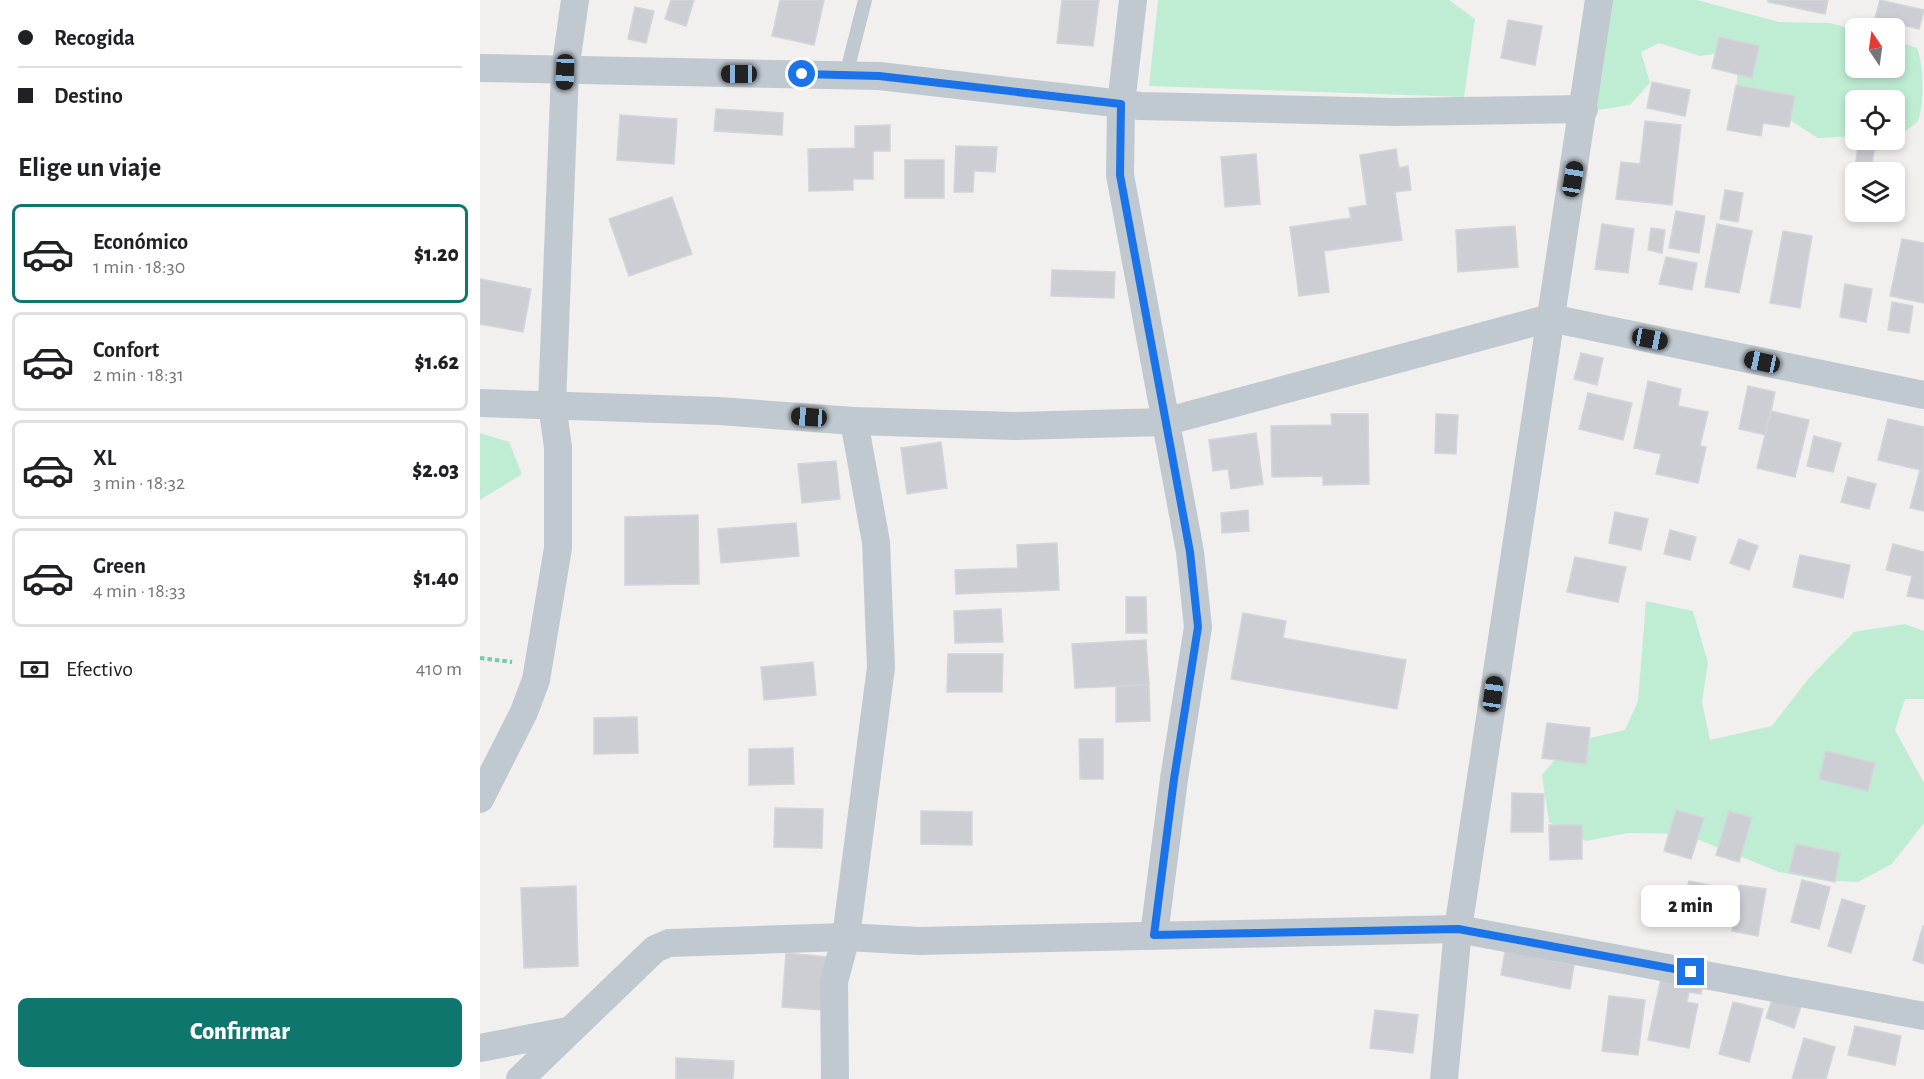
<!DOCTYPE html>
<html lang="es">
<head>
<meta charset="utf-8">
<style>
  body { margin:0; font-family:"Alegreya Sans",sans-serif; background:#f2f2f2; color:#202124; height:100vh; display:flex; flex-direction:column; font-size:22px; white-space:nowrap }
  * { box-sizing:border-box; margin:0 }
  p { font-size:20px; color:#757577 }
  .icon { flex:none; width:33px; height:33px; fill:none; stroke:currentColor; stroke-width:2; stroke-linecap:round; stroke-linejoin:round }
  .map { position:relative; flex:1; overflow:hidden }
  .panel { display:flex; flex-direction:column; background:#fff; width:480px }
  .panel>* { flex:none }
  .guide { display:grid; align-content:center; height:132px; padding:0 18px; background:#fff }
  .needle { width:39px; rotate:347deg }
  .buttons { position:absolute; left:1365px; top:18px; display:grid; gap:12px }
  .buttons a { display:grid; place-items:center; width:60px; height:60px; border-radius:9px; background:#fff; box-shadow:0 3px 9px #0003; font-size:30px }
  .end { position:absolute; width:27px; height:27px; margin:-14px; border:8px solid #1a73e8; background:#fff; box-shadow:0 0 0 3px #fff }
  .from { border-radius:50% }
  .bubble { position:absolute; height:42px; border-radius:9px; background:#fff; box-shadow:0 3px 9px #0003; font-size:20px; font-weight:800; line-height:42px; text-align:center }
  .car { position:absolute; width:18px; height:36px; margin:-18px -9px; border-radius:8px; box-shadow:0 0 4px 2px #0007; background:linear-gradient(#222 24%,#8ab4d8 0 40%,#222 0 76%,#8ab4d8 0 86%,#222 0) }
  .guide b { display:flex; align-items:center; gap:21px; height:57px; font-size:22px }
  .guide b+b { border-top:2px solid #e0e0e0 }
  .guide i { width:15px; height:15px; background:#202124 }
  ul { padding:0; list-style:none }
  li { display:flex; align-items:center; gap:18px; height:99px; margin:0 12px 9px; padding:0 6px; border:3px solid #e0e0e0; border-radius:9px }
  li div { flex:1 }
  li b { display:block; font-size:22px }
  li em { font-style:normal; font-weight:800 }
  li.active { border-color:#0f766e }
  li>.icon { width:54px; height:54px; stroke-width:1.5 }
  h2 { padding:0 18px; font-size:27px; line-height:72px }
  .pay { display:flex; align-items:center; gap:15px; height:66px; padding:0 18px; font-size:22px }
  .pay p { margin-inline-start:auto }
  .cta { display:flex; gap:12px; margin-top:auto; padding:12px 18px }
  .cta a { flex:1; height:69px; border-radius:9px; background:#0f766e; color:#fff; font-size:24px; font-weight:800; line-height:69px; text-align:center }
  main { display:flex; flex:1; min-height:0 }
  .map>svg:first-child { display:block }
  .green { fill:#bfedd4 }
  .building { fill:#ccced4; stroke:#d3d5da; stroke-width:1.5 }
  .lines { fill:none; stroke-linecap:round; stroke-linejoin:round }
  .path { stroke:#79caa6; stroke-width:4; stroke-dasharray:4.5 3; stroke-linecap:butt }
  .service { stroke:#c0c9d0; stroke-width:14 }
  .minor { stroke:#c0c9d0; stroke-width:28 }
  .route { stroke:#1a73e8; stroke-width:8 }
</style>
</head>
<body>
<main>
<section class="panel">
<div class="guide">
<b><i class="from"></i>Recogida</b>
<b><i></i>Destino</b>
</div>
<h2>Elige un viaje</h2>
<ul>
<li class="active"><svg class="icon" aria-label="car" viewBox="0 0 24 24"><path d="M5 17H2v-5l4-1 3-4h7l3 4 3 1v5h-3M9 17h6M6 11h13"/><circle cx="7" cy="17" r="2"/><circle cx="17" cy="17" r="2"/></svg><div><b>Económico</b><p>1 min · 18:30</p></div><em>$1.20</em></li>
<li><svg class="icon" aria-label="car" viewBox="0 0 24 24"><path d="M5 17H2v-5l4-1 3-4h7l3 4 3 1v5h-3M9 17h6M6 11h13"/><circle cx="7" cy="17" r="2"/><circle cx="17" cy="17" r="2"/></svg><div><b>Confort</b><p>2 min · 18:31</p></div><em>$1.62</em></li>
<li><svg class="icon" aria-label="car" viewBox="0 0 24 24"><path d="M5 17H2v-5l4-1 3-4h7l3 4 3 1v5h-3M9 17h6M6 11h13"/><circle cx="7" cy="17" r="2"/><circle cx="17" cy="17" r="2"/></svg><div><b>XL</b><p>3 min · 18:32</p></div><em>$2.03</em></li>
<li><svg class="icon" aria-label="car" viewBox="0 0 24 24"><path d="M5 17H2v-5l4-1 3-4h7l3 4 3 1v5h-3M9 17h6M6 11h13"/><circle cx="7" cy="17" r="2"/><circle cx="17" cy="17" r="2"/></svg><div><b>Green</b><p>4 min · 18:33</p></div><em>$1.40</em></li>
</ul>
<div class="pay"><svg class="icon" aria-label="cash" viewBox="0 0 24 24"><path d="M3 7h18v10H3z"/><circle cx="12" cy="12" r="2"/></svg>Efectivo<p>410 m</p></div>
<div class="cta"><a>Confirmar</a></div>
</section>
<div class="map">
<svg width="1444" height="1079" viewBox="0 0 1444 1079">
  <rect width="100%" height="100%" fill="#f2efef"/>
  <!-- green -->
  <g class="green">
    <polygon points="678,0 969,0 995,19 984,97 669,86"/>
    <path d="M 1109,0 L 1217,0 L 1299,22 L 1350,23 L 1375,30 L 1376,68 L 1414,68 L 1415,41 L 1437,48 C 1444,64 1444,107 1438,121 C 1432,128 1422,132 1415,138 L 1414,100 L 1376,100 L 1375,136 L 1338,138 L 1302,115 L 1261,107 L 1257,84 L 1257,63 L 1241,53 L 1220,56 L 1179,43 L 1161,52 L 1170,83 L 1150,105 L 1118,110 Z"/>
    <polygon points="0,433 29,442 42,474 0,500"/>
    <polygon points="1166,601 1213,611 1228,663 1222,702 1230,740 1292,726 1328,679 1374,632 1425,624 1444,631 1444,699 1425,699 1415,730 1444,783 1444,823 1412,864 1378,882 1340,880 1299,872 1204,834 1148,833 1106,841 1069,822 1062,775 1089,743 1145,730 1158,701"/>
  </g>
  <!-- building -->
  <g class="building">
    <polygon points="191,0 214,0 206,26 185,19"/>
    <polygon points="300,0 344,0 334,45 292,36"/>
    <polygon points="582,0 619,0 613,46 577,43"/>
    <polygon points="1288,0 1348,0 1345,14 1288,2"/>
    <polygon points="1400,0 1444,10 1439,29 1395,18"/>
    <polygon points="155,7 174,11 166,43 148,39"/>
    <polygon points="1028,20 1062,26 1055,65 1021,58"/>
    <polygon points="1239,37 1279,46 1272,78 1232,68"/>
    <polygon points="1172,82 1210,90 1205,116 1167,108"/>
    <polygon points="1256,85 1315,96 1309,127 1283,123 1281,136 1247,130"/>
    <polygon points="236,109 303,113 302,135 234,131"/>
    <polygon points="140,115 197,119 194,164 137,160"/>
    <polygon points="1165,121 1201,125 1192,205 1136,199 1141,162 1160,164"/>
    <polygon points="410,125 410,151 393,151 393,179 373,179 373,190 329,191 328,149 375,148 375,126"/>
    <polygon points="1379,140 1396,140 1391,169 1375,167"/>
    <polygon points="476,146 517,147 515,172 494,171 493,192 474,192"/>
    <polygon points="916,149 919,168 928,166 931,190 915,192 922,240 844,251 849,292 819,296 810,227 871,218 869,208 887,205 880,155"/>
    <polygon points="776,154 780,204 745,207 741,157"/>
    <rect x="425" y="160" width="39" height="38"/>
    <polygon points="1245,190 1263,193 1258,222 1240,219"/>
    <polygon points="192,197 212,254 149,276 129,219"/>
    <polygon points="1196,211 1225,216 1219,253 1189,248"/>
    <polygon points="1122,224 1154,229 1148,273 1115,269"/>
    <polygon points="1237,224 1272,231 1259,293 1225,287"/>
    <polygon points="1035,226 1038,267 978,272 976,230"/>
    <polygon points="1171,228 1185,230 1182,253 1168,250"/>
    <polygon points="1303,231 1332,236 1320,308 1290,303"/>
    <polygon points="1422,239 1444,243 1444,303 1410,296"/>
    <polygon points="1186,257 1217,263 1212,290 1179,284"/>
    <polygon points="572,270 635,272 634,298 571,296"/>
    <polygon points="0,279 51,289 43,332 0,324"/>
    <polygon points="1365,284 1392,289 1386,322 1360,317"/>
    <polygon points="1412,302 1433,306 1429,333 1408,330"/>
    <polygon points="1101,353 1123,358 1117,385 1094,379"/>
    <polygon points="1168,381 1201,389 1198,406 1228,412 1220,446 1226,447 1218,483 1176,474 1181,454 1154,448"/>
    <polygon points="1268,386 1295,392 1286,435 1259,429"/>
    <polygon points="1108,393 1152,403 1143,440 1099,429"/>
    <polygon points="1291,411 1329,420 1315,477 1277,468"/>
    <polygon points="851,414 888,414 889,484 843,485 843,476 792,477 791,426 852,425"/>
    <polygon points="956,414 978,415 976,454 955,453"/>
    <polygon points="1408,419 1444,427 1444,511 1430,508 1440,470 1398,460"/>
    <polygon points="776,433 783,484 751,489 748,469 733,471 729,440"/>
    <polygon points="1334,436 1361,443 1353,472 1327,466"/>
    <polygon points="461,442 467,488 427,494 421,448"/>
    <polygon points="356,461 360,499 322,503 318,464"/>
    <polygon points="1368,477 1396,484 1389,509 1361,502"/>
    <polygon points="768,510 769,531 742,533 741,513"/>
    <polygon points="1135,512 1168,519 1161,550 1129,543"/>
    <polygon points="218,515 219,584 145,585 145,517"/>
    <polygon points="316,523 319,556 241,563 238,529"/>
    <polygon points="1190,530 1216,537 1210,560 1184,554"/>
    <polygon points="1259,539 1278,546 1269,570 1250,563"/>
    <polygon points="577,543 579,590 476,594 475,570 538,568 537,545"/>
    <polygon points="1413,544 1444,552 1444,599 1427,596 1432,576 1406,570"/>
    <polygon points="1320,555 1370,565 1363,598 1313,587"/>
    <polygon points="1095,557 1146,567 1138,602 1087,592"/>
    <polygon points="646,597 666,597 667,633 646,633"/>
    <polygon points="521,609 523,642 475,643 474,611"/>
    <polygon points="763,613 806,621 803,638 926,660 917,709 751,679"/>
    <polygon points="666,640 669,685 595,688 592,644"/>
    <polygon points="468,654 523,654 522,692 467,692"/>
    <polygon points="333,662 336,695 284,700 281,667"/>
    <polygon points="669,685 670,721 636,722 636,686"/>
    <polygon points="157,717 158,753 114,754 114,718"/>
    <polygon points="1067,723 1110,728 1106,764 1062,758"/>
    <polygon points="599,739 623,739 623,779 600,779"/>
    <polygon points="313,748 314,784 269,785 269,749"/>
    <polygon points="1346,751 1395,763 1388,791 1339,779"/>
    <polygon points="1032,793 1064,794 1063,832 1031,832"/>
    <polygon points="295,808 343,809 342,848 294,847"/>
    <polygon points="1196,810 1224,818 1211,859 1184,851"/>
    <polygon points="441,811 492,812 492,845 441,844"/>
    <polygon points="1249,811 1272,818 1259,862 1236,855"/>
    <polygon points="1069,825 1102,825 1102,859 1070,860"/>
    <polygon points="1316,844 1360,853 1355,882 1309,872"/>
    <polygon points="1322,880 1350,887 1339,929 1311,922"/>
    <polygon points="1209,881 1243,888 1237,917 1202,910"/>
    <polygon points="1259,885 1286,889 1278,936 1252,931"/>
    <polygon points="96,886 98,966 44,968 41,888"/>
    <polygon points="1362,899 1385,906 1371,953 1348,946"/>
    <polygon points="1443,926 1444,926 1444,964 1433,960"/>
    <polygon points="1025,951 1094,965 1090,989 1021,975"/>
    <polygon points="306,953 348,957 343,1010 302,1007"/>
    <polygon points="1225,976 1221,994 1209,992 1207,1002 1218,1004 1209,1048 1168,1040 1181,978"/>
    <polygon points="1295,991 1323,1000 1314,1028 1286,1018"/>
    <polygon points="1129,996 1165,1000 1158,1055 1122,1051"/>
    <polygon points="1253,1002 1283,1009 1269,1062 1239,1054"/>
    <polygon points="895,1010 938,1015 933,1053 890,1048"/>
    <polygon points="1375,1026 1421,1036 1415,1065 1368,1055"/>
    <polygon points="1324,1038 1355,1047 1346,1079 1312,1079"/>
    <polygon points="196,1058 254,1061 253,1079 196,1079"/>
  </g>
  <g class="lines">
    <!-- path -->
    <polyline class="path" points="0,658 32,662"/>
    <!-- service -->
    <polyline class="service" points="366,75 385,0"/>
    <!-- minor -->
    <g class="minor">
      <polyline points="653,0 641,104 640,175 710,552 718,627 694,779 674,935"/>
      <polyline points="0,68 399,76 660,106 914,112 1104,109"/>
      <polyline points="0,403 239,411 374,421 534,426 684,422 1070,318 1444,395"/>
      <polyline points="0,799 44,712 56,680 78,548 78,447 72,404 85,71 95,0"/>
      <polyline points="0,1048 88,1031"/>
      <polyline points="40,1079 175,949 189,943 366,937 439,941 978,929 1444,1016"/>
      <polyline points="355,1079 354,982 366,937 401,667 396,542 374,421"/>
      <polyline points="964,1079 978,929 1119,0"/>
    </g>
  </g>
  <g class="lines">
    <!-- route -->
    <polyline class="route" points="322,74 399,76 641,104 640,175 710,552 718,627 694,779 674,935 978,929 1211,972"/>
  </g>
</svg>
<div class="buttons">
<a><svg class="needle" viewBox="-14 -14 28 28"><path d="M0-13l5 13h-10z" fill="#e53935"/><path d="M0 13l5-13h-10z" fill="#757577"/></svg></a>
<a><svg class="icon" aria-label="locate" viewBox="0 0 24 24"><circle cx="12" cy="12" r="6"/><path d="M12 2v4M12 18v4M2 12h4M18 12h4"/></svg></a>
<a><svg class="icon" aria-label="layers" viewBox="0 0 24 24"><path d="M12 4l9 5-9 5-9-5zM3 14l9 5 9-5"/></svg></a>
</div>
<i class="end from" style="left:322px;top:74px"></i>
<i class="end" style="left:1211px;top:972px"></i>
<div class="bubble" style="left:1161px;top:885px;width:99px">2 min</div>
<i class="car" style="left:85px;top:72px;rotate:182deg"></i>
<i class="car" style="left:259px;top:74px;rotate:270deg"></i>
<i class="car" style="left:1093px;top:179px;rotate:9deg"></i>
<i class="car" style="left:1170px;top:339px;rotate:101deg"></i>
<i class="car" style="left:1282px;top:362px;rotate:282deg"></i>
<i class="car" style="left:329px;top:417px;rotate:274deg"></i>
<i class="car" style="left:1013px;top:694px;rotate:8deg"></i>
</div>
</main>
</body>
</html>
